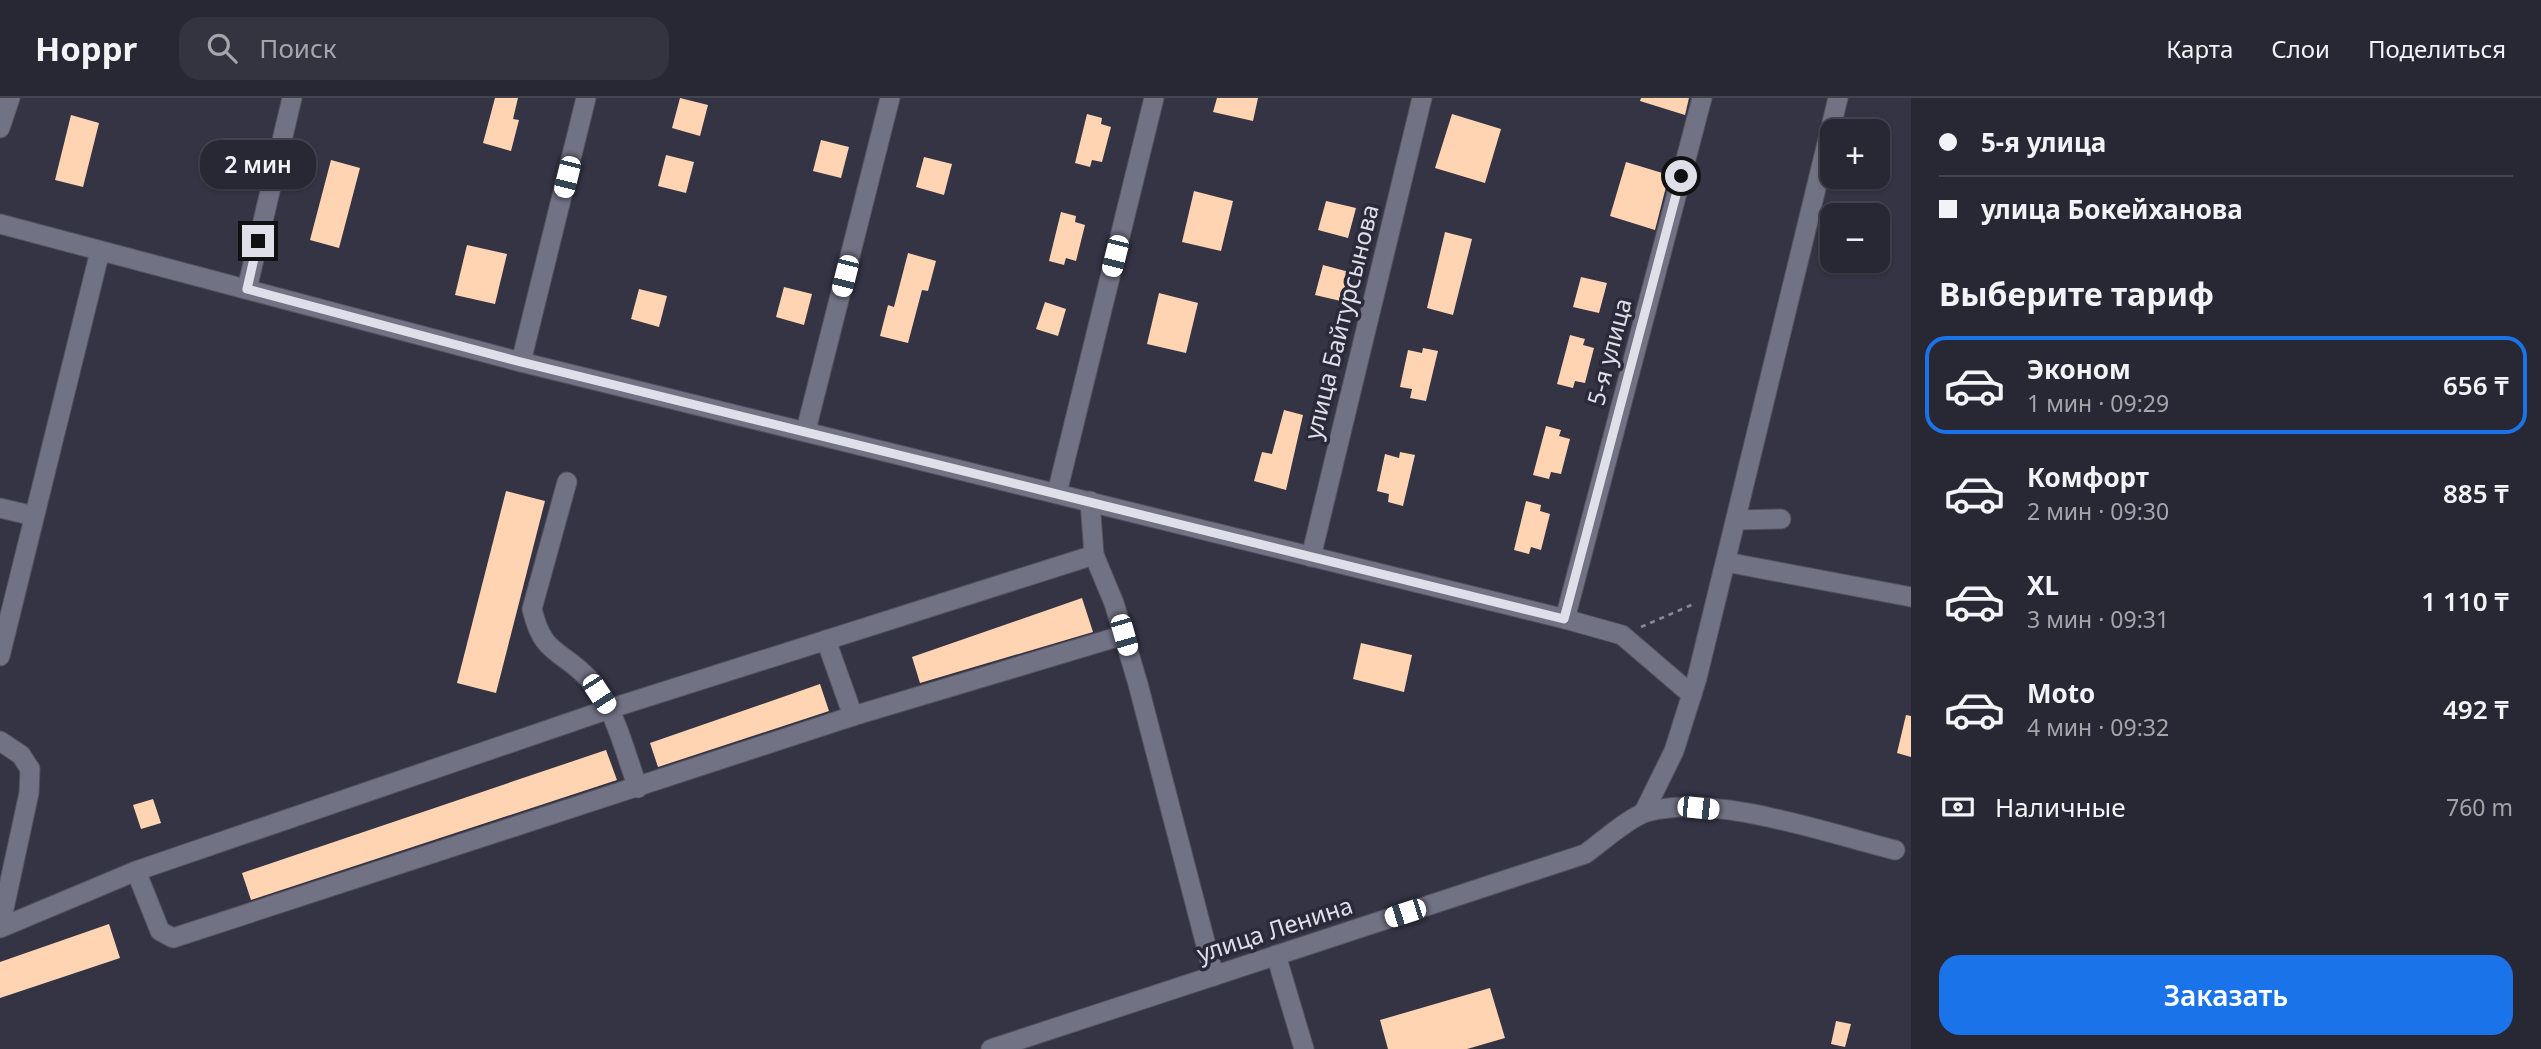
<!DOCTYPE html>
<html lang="ru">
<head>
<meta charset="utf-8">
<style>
  body { margin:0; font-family:"Noto Sans",sans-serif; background:#343340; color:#f1f3f6; height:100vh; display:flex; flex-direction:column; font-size:26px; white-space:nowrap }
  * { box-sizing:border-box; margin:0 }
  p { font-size:23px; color:#a5a5ac }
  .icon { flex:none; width:38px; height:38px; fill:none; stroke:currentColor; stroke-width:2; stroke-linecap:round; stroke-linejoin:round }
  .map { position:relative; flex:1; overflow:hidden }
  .panel { display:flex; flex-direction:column; background:#282734; width:630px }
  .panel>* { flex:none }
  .guide { display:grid; align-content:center; height:154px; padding:0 28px; background:#282734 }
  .buttons { position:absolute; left:1820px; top:21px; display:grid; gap:14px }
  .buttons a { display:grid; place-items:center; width:70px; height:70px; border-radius:14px; background:#282734; box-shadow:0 2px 5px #0004,0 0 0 2px #44444f; font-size:35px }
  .end { position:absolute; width:32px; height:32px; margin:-16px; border:9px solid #dfdfea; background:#111; box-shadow:0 0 0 4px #111 }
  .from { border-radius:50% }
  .bubble { position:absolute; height:49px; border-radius:21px; background:#282734; box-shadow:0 2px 5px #0004,0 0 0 2px #44444f; font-size:23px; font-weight:600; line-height:49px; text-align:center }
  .car { position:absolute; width:21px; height:42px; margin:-21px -10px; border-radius:9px; box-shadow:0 0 5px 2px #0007; background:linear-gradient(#fff 24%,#345 0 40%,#fff 0 76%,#345 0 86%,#fff 0) }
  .guide b { display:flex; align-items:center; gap:24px; height:66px; font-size:26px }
  .guide b+b { border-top:2px solid #44444f }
  .guide i { width:18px; height:18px; background:#f1f3f6 }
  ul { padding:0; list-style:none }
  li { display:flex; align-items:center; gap:21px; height:98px; margin:0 14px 10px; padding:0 14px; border:4px solid transparent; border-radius:21px }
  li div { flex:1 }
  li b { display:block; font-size:26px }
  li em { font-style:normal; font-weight:600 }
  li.selected { border-color:#1a73e8 }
  li>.icon { width:63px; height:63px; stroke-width:1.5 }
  h2 { padding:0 28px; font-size:32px; line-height:84px }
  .pay { display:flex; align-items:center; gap:18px; height:77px; padding:0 28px; font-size:26px }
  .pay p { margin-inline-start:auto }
  .button { display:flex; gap:14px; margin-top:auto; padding:14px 28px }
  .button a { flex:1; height:80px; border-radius:21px; background:#1a73e8; color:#fff; font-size:28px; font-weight:600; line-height:80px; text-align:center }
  header { display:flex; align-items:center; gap:42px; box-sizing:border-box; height:98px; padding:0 35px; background:#282734; border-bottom:2px solid #44444f }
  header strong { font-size:33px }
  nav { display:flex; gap:38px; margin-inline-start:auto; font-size:24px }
  .search { width:490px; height:63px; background:#343340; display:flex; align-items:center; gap:18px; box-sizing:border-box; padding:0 24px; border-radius:21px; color:#a5a5ac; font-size:26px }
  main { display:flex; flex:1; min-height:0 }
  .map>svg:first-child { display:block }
  .building { fill:#ffd4b2 }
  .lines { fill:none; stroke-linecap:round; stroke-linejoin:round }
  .minor-casing { stroke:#535360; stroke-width:21 }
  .path { stroke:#878795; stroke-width:2.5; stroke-dasharray:5 5; stroke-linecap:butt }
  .minor { stroke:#727285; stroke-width:19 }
  .route { stroke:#dfdfea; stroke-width:9 }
  .labels { text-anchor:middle; stroke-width:7; stroke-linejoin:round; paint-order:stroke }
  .street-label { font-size:24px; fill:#dfdfea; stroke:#2b2a3b }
</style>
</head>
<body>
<header>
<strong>Hoppr</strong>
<div class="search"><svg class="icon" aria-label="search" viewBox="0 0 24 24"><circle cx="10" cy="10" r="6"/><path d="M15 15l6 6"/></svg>Поиск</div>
<nav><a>Карта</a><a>Слои</a><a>Поделиться</a></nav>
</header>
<main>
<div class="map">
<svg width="1911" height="951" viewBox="0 0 1911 951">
  <rect width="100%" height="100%" fill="#353445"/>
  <!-- building -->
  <g class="building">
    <polygon points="495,0 518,0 513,21 519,22 511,53 483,45"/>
    <polygon points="680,0 708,7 700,38 672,30"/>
    <polygon points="1217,0 1258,0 1253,23 1213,14"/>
    <polygon points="1641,0 1689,0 1685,17 1640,3"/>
    <polygon points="1087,16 1102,20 1101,26 1111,29 1102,64 1092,62 1090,69 1075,65"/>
    <polygon points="1452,16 1501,31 1485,85 1435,70"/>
    <polygon points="71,17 99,25 83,89 55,82"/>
    <polygon points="225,42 253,50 244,84 215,76"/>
    <polygon points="821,42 849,49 841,80 813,73"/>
    <polygon points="666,57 694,64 686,95 658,88"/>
    <polygon points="924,59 952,66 944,97 916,89"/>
    <polygon points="331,62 360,70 339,150 310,142"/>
    <polygon points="1626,64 1669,77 1655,132 1610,118"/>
    <polygon points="1194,93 1233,103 1221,153 1182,144"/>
    <polygon points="1326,103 1356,110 1348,140 1318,132"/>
    <polygon points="1061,114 1076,118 1075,124 1085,127 1076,163 1066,160 1064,167 1049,163"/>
    <polygon points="1445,134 1472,141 1453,217 1427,210"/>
    <polygon points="467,147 507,156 495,206 455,197"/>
    <polygon points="908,155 936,163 928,193 922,192 908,245 880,238 888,207 894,209"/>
    <polygon points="1323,167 1353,175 1345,204 1315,197"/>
    <polygon points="1581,179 1607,185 1599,215 1573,209"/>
    <polygon points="784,189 812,196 804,227 776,219"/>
    <polygon points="639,191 667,198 659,229 631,221"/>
    <polygon points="1159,195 1198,205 1186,255 1147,246"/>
    <polygon points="1045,204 1066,211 1058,238 1036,231"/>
    <polygon points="1570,237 1585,241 1583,247 1594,250 1585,285 1575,283 1573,290 1557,286"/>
    <polygon points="1423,250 1438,253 1426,303 1410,300 1412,291 1400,289 1408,252 1422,255"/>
    <polygon points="1284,312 1303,317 1286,392 1254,383 1262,354 1272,356"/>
    <polygon points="1546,328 1561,332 1559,338 1570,341 1561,376 1551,374 1549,381 1533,377"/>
    <polygon points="1400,354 1415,357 1403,408 1388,404 1389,396 1377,393 1385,356 1399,360"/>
    <polygon points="506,393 545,403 496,595 457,585"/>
    <polygon points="1526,403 1541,407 1540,413 1550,416 1541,452 1531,449 1529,456 1514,452"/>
    <polygon points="1082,500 1093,534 920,585 912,559"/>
    <polygon points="1361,545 1412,557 1404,594 1353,581"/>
    <polygon points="820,586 829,613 658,669 650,645"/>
    <polygon points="1906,617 1911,618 1911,659 1897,655"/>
    <polygon points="606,652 617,682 251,802 242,775"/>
    <polygon points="153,701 161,725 141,731 133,707"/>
    <polygon points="109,826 120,860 0,900 0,864"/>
    <polygon points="1490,890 1505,940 1467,951 1388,951 1380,922"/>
    <polygon points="1836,923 1851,926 1845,949 1831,946"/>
  </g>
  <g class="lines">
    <defs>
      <g id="minor">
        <polyline points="0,30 10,0"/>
        <polyline points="0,126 521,264 1565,521 1622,537 1692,597"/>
        <polyline points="247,191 292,0"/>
        <polyline points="521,264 586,0"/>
        <polyline points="806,332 890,0"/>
        <path d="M 567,384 L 532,511 C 543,558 561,551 589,581 C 615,609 625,655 638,690"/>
        <polyline points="1057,395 1154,0"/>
        <polyline points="1090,403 1094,457 1114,505 1138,586 1214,878"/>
        <polyline points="0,410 34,418"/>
        <polyline points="1736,422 1781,421"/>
        <polyline points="1311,459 1422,0"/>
        <polyline points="1726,464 1911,499"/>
        <polyline points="1565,521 1702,0"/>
        <polyline points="826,542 853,618"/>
        <polyline points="0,558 100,153"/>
        <polyline points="0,643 21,657 30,671 29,695 0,829"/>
        <polyline points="1644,714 1674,653 1697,580 1838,0"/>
        <polyline points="136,773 160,833 173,840 853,618 1124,537"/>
        <polyline points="0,830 136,773 609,611 1094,457"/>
        <polyline points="1276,857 1304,951"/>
        <path d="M 991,951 L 1585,756 C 1602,744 1629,719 1647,714 C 1715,695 1827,735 1895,752"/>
      </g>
    </defs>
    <!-- minor casing -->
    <use href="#minor" class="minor-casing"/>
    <!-- path -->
    <polyline class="path" points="1641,529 1696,505"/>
    <!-- minor -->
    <use href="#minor" class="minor"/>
  </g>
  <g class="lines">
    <!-- route -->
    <polyline class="route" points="258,143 247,191 521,264 1564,521 1681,78"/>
  </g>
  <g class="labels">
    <!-- street labels -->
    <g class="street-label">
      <text transform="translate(1342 224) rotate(-76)" y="8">улица Байтурсынова</text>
      <text transform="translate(1610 254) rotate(-75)" y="8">5-я улица</text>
      <text transform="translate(1275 832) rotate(-18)" y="8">улица Ленина</text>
    </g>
  </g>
</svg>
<div class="buttons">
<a>+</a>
<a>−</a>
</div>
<i class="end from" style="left:1681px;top:78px"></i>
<i class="end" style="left:258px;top:143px"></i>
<div class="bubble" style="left:200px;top:42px;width:116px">2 мин</div>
<i class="car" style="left:567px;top:79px;rotate:194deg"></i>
<i class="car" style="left:1115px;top:158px;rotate:194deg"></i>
<i class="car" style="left:845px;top:178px;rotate:194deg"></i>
<i class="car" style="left:1124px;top:537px;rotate:164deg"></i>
<i class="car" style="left:599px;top:596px;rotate:147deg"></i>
<i class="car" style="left:1698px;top:710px;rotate:96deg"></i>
<i class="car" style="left:1405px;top:815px;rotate:252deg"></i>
</div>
<section class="panel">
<div class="guide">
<b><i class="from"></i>5-я улица</b>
<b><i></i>улица Бокейханова</b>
</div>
<h2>Выберите тариф</h2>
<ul>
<li class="selected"><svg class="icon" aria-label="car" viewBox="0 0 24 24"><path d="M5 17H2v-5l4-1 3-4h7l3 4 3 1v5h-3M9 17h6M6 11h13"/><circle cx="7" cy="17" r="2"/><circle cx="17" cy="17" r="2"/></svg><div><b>Эконом</b><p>1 мин · 09:29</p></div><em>656 ₸</em></li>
<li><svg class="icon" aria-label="car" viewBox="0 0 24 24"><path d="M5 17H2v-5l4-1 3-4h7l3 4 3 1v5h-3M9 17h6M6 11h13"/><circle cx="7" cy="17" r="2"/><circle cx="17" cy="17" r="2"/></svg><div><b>Комфорт</b><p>2 мин · 09:30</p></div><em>885 ₸</em></li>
<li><svg class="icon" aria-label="car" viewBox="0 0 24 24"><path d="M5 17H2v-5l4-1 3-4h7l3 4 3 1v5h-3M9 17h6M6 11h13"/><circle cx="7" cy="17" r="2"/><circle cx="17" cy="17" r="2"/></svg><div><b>XL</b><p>3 мин · 09:31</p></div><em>1 110 ₸</em></li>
<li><svg class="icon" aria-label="car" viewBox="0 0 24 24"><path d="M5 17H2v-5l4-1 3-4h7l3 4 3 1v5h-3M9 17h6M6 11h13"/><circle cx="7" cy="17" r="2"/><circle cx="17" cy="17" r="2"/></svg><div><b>Moto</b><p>4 мин · 09:32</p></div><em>492 ₸</em></li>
</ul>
<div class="pay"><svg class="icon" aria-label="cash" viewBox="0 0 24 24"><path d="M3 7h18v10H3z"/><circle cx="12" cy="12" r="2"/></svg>Наличные<p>760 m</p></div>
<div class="button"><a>Заказать</a></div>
</section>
</main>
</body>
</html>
